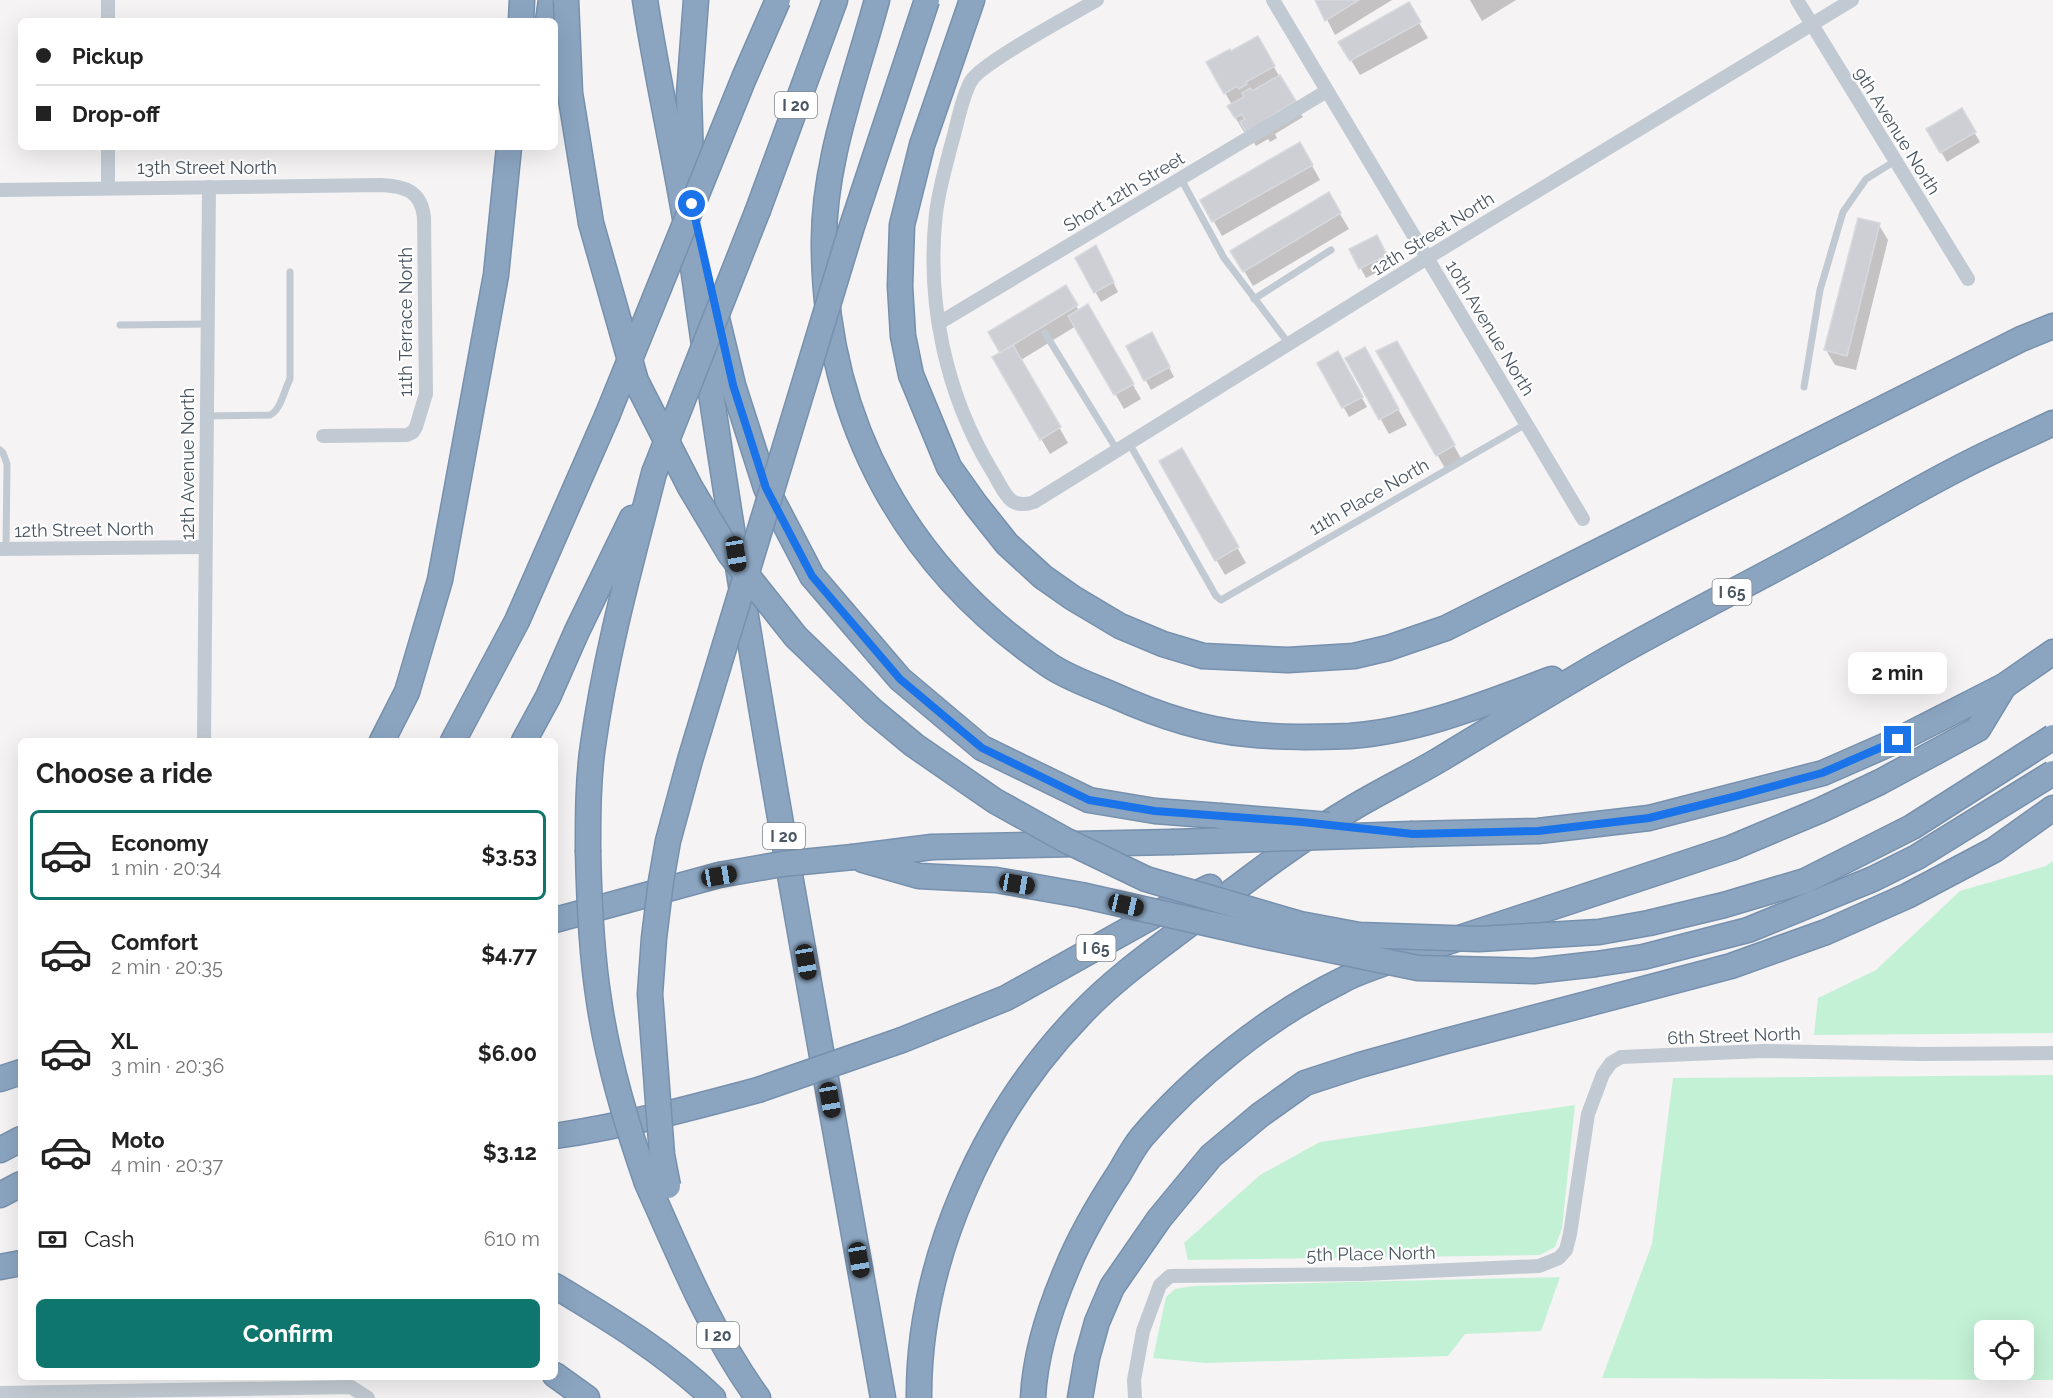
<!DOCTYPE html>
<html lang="en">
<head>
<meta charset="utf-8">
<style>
  body { margin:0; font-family:Raleway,sans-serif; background:#f6f6f6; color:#222; height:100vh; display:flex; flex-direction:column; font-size:22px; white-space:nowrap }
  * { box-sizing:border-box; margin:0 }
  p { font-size:20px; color:#767676 }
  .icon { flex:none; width:33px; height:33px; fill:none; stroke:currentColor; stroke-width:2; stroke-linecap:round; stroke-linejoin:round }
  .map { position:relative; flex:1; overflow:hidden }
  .panel { position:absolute; left:18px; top:738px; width:540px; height:642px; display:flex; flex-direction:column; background:#fff; border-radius:9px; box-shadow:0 6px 24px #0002 }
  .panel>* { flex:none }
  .top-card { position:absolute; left:18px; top:18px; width:540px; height:132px; border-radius:9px; box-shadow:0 6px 24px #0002; display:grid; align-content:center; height:132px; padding:0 18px; background:#fff }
  .buttons { position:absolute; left:1974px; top:1320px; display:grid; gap:12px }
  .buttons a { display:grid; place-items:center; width:60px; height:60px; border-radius:9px; background:#fff; box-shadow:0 6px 24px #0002; font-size:30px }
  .end { position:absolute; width:27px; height:27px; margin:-14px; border:8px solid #1a73e8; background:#fff; box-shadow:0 0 0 3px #fff }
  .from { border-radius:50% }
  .bubble { position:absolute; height:42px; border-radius:9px; background:#fff; box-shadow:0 6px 24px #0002; font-size:20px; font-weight:700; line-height:42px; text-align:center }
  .car { position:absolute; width:18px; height:36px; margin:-18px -9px; border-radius:8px; box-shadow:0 0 4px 2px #0007; background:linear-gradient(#222 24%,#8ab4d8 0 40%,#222 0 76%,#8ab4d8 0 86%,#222 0) }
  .top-card b { display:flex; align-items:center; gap:21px; height:57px; font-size:22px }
  .top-card b+b { border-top:2px solid #e0e0e0 }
  .top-card i { width:15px; height:15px; background:#222 }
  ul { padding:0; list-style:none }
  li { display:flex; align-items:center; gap:18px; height:90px; margin:0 12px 9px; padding:0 6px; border:3px solid transparent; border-radius:9px }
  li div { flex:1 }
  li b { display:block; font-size:22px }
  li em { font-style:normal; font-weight:700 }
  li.active { border-color:#0f766e }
  li>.icon { width:54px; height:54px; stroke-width:1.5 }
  h2 { padding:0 18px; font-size:27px; line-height:72px }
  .pay { display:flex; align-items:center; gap:15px; height:66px; padding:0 18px; font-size:22px }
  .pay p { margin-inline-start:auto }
  .cta { display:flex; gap:12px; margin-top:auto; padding:12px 18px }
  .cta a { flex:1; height:69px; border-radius:9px; background:#0f766e; color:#fff; font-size:24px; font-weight:700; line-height:69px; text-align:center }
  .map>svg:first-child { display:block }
  .green { fill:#c3f1d5; fill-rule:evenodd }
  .shadow { fill:#0003 }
  .building { fill:#cdcfd5; stroke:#d7d9de; stroke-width:1.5 }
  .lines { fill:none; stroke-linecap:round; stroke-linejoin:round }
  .highway-casing { stroke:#7690ad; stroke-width:27 }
  .lane { stroke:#c1cad2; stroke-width:7 }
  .street { stroke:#c1cad2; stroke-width:14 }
  .highway { stroke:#8ba5c1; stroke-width:24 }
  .highway-bridge-casing { stroke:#7690ad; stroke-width:27; stroke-linecap:butt }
  .highway-bridge { stroke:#8ba5c1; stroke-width:24 }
  .route { stroke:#1a73e8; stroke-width:8 }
  .labels { text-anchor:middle; stroke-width:4.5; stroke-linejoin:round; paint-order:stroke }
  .shield { fill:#fff; stroke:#808990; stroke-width:1.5 }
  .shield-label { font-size:16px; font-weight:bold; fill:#4a5661 }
  .street-label { font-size:18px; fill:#4a5661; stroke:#fff }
</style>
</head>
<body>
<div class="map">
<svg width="2053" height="1398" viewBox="0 0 2053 1398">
  <rect width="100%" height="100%" fill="#f5f3f3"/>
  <!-- green -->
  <g class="green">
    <polygon points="2053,861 2053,1033 1814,1035 1818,998 1876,970 1960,891 2046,866"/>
    <path d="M 2053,1075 L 2053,1380 L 1602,1378 L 1652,1244 L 1673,1078 ZM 2024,1330 L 2024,1370 L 1984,1370 L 1984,1330 Z"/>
    <polygon points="1575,1105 1562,1228 1555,1247 1540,1255 1188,1260 1184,1243 1260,1175 1320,1142"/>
    <polygon points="1560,1277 1541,1331 1465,1334 1448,1356 1205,1363 1153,1358 1166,1297 1175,1289 1193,1286"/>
  </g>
  <!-- shadow -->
  <g class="shadow">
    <polygon points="1317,0 1392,0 1335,35"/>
    <polygon points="1470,0 1516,0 1482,21"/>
    <polygon points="1408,4 1428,38 1360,75 1340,42"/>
    <polygon points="1257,38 1303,117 1275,134 1277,138 1270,142 1268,139 1256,146 1247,131 1244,132 1229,107 1232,105 1208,63 1231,53"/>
    <polygon points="1961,110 1980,142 1947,162 1928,129"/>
    <polygon points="1300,144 1320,180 1222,236 1202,200"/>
    <polygon points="1328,194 1349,229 1253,286 1233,252"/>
    <polygon points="1879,225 1888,240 1856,370 1835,365 1826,350"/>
    <polygon points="1382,246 1391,265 1366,278 1351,250"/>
    <polygon points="1101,257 1118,292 1101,302 1077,259"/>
    <polygon points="1065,287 1079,311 1088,306 1141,399 1124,409 1076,326 1021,360 1068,443 1050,454 994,358 1002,353"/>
    <polygon points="1396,343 1462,460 1446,470 1378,352"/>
    <polygon points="1157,344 1174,377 1151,390 1128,347"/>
    <polygon points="1337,353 1367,407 1349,417 1319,364"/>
    <polygon points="1347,359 1373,364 1407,425 1389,434"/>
    <polygon points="1182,450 1246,563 1225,575 1161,462"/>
  </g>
  <!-- building -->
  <g class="building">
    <polygon points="1315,0 1359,0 1325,21"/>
    <polygon points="1409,2 1421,22 1350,61 1338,42"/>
    <polygon points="1258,36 1275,66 1246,82 1247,84 1239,89 1237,86 1224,94 1206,62 1230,49 1231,51"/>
    <polygon points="1280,75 1296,101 1268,118 1270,122 1246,132 1240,122 1245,119 1242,114 1235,118 1227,106 1244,97 1242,93 1250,88 1252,91"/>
    <polygon points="1962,108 1976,132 1940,153 1926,129"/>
    <polygon points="1300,142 1313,165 1212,222 1200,200"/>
    <polygon points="1329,192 1341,213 1243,272 1230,251"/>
    <polygon points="1858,218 1880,223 1847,356 1824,350"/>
    <polygon points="1377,235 1387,255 1359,269 1349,249"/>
    <polygon points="1096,245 1114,282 1094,293 1075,258"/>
    <polygon points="1066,285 1078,305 1000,353 988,332"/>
    <polygon points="1088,304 1134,384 1114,395 1068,316"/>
    <polygon points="1152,332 1170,367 1144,381 1126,346"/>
    <polygon points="1397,341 1455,445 1436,456 1376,351"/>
    <polygon points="1013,345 1061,427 1040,440 992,357"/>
    <polygon points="1365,347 1399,409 1379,420 1345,358"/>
    <polygon points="1338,351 1363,397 1342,408 1317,363"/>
    <polygon points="1182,448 1239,547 1215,561 1159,461"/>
  </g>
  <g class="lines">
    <defs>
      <g id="highway">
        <path d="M 645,0 C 659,91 681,182 694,274 C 746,650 817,1024 883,1398"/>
        <path d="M 877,0 C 855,82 822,164 824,249 C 826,422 906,568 1049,665 C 1068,678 1092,686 1113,695 C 1155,714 1201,730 1247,734 C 1281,738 1316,737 1350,736 C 1420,731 1487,703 1552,679"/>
        <polyline points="972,0 922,145 902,225 900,286 903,336 911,375 949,467 976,505 1007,544 1043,577 1073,598 1120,626 1163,644 1203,656 1288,660 1354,656 1388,648 1446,628 2021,339 2053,326"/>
        <polyline points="521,21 522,0"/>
        <polyline points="548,21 551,0"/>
        <polyline points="692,195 689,95 696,0"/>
        <polyline points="758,210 835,0"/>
        <polyline points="714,306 733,385 766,488 812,576 900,679 982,748 1089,800 1155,811 1220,816"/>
        <polyline points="382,741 407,692 440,580 496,275 509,147"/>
        <polyline points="453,741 517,621 607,416"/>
        <polyline points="524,741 548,697 577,631 632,518"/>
        <polyline points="1413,834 1538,831 1649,818 1823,773 1898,740 2004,686 2053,652"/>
        <path d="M 588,850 C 588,815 588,779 593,745 C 606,652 631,563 654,473"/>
        <polyline points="853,857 932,847 1172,842"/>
        <polyline points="863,860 919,876 996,880 1081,895"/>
        <polyline points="555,920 719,875"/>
        <polyline points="902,1040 1006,998 1176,903 1210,887"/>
        <polyline points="0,1079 21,1072"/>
        <path d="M 555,1136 C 624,1126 691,1108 758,1090"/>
        <polyline points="0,1150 21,1139"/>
        <path d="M 647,1183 C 680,1256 710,1332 758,1398"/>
        <polyline points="0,1195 21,1184"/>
        <polyline points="0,1267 21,1263"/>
        <path d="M 555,1286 C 610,1319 666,1353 713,1398"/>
        <polyline points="555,1375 587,1398"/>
        <path d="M 919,1398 C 918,1260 985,1113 1080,1015 C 1111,982 1147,956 1183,929 C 1239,886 1295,842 1356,806 C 1383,790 1412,776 1439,760 C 1495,726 1551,692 1608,659 C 1676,620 1747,585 1816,547 C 1864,521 1912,492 1961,467 C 1991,451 2022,438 2053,423"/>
        <path d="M 1033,1398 C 1035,1354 1049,1311 1066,1271 C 1080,1236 1099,1204 1120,1172 C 1127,1160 1133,1148 1142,1137 C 1193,1077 1269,1016 1341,981 C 1355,973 1372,968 1387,962 L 1731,848 L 1821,810 L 1880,782 L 1978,729 L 2004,686"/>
        <polyline points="1080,1398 1087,1358 1097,1322 1112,1287 1159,1219 1211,1156 1260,1115 1305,1083 1360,1065 1446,1041 1731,966 1826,932 1907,896 1994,850 2053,808"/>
      </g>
    </defs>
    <!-- highway casing -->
    <use href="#highway" class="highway-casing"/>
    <!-- lane -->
    <g class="lane">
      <polyline points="1181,179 1224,258 1289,344"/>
      <polyline points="1254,299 1331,250"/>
      <polyline points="120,325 207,324"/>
      <polyline points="1045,333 1117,450"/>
      <polyline points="1804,387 1820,290 1843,212 1866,179 1895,161"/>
      <path d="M 206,416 L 270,415 C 281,410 284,390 290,379 L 290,272"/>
      <polyline points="1129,443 1216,596 1221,600 1526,424"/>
      <polyline points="0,450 3,453 7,464 6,549"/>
    </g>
    <!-- street -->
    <g class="street">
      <polyline points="108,0 108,21"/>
      <path d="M 1097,0 C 1073,14 981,63 971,81 C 961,99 958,122 952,142 C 946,165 939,189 936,213 C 926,303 946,395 992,471 C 1004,490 1008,511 1034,502 L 1427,258 L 1852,0"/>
      <polyline points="1273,0 1583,519"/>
      <polyline points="1797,0 1968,279"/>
      <polyline points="108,187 108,147"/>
      <path d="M 0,190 L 381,185 C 405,186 421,191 424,217 L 426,394 L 416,427 L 413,432 L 407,435 L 323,436"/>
      <polyline points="939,323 1327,91"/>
      <polyline points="0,549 205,547"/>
      <polyline points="204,741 209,187"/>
      <polyline points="0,1393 351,1387 368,1398"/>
      <polyline points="1135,1398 1134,1380 1143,1331 1160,1285 1170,1276 1362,1274 1539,1266 1559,1258 1566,1250 1570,1234 1588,1114 1603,1074 1611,1063 1621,1057 1763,1051 1921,1054 2053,1053"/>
    </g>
    <!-- highway -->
    <use href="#highway" class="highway"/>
    <defs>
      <g id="highway-bridge">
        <polyline points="566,0 570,93 591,223 636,381 690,487 730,554 796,637 873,711 914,745 995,801 1067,841 1146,879 1300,924 1359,935 1479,939 1599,932 1649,923 1724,905 1805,881 1912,827 2053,737"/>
        <polyline points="607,416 744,78 778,0"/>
        <polyline points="654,473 758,210"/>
        <polyline points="1220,816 1329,825"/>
        <polyline points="1172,842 1413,834"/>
        <path d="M 588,850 C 589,900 591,951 599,1001 C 608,1063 626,1123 647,1183"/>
        <polyline points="719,875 782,864 853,857"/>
        <polyline points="1081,895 1263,936 1418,968 1534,971 1596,964 1643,957 1748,930 1873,879 1917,857 2053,773"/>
        <polyline points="758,1090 902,1040"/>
        <polyline points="668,1186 662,1155 650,994 654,938 661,881 668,841 690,760 852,226 927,0"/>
      </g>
    </defs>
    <!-- highway-bridge casing -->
    <use href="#highway-bridge" class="highway-bridge-casing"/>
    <!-- highway-bridge -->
    <use href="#highway-bridge" class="highway-bridge"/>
  </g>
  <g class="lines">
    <!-- route -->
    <polyline class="route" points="692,204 733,385 766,488 812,576 900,679 982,748 1089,800 1155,811 1302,822 1413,834 1538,831 1649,818 1737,796 1822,773 1898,740"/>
  </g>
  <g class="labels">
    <!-- shield labels -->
    <g class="shield">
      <rect x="775" y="92" width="42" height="26" rx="4.5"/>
      <rect x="1712.5" y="579" width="39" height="26" rx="4.5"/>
      <rect x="763" y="823" width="42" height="26" rx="4.5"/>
      <rect x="1076.5" y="935" width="39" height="26" rx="4.5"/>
      <rect x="697" y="1322" width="42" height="26" rx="4.5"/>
    </g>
    <g class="shield-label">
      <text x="796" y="111">I 20</text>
      <text x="1732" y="598">I 65</text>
      <text x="784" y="842">I 20</text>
      <text x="1096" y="954">I 65</text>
      <text x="718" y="1341">I 20</text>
    </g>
    <!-- street labels -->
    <g class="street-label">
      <text transform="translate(1897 131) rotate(58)" y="6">9th Avenue North</text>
      <text x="207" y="174">13th Street North</text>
      <text transform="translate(1124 192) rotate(-31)" y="6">Short 12th Street</text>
      <text transform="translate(1433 234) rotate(-32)" y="6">12th Street North</text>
      <text transform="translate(406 322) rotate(-90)" y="6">11th Terrace North</text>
      <text transform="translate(1490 328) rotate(59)" y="6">10th Avenue North</text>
      <text transform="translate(188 464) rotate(-90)" y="6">12th Avenue North</text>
      <text transform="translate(1369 497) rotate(-30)" y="6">11th Place North</text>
      <text transform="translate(84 530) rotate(-1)" y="6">12th Street North</text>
      <text transform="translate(1734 1036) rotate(-2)" y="6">6th Street North</text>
      <text transform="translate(1371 1254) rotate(-1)" y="6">5th Place North</text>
    </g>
  </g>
</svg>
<div class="buttons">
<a><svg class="icon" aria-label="locate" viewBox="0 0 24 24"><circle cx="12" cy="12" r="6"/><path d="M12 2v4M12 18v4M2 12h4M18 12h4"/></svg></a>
</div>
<i class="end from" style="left:692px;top:204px"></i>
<i class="end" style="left:1898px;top:740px"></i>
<div class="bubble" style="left:1848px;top:652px;width:99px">2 min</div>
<i class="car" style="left:736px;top:554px;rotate:171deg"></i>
<i class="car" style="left:719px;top:876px;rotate:80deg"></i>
<i class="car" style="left:1017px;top:884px;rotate:100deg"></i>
<i class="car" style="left:1126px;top:905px;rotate:103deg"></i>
<i class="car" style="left:806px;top:962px;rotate:170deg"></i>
<i class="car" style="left:830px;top:1100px;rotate:170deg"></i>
<i class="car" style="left:859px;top:1260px;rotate:170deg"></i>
<div class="top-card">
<b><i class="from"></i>Pickup</b>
<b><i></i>Drop-off</b>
</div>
<section class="panel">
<h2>Choose a ride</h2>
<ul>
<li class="active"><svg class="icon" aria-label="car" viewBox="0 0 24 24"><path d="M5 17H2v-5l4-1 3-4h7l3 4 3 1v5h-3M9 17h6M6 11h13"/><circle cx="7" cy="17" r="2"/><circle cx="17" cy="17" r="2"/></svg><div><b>Economy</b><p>1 min · 20:34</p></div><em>$3.53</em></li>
<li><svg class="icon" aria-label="car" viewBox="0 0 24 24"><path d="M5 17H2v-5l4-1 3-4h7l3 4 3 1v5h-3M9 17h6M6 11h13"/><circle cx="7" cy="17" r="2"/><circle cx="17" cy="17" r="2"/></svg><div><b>Comfort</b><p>2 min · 20:35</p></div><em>$4.77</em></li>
<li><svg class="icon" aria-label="car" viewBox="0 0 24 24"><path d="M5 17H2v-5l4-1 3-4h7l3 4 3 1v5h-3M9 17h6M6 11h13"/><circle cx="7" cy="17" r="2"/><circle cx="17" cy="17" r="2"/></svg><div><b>XL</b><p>3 min · 20:36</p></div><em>$6.00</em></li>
<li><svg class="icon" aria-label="car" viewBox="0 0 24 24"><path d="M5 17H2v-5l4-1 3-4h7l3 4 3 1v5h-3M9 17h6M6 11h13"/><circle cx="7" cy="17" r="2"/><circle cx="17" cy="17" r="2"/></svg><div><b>Moto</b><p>4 min · 20:37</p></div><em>$3.12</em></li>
</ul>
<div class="pay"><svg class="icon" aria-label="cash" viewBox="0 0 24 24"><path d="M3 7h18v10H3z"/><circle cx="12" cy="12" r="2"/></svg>Cash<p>610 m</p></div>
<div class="cta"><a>Confirm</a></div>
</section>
</div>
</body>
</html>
